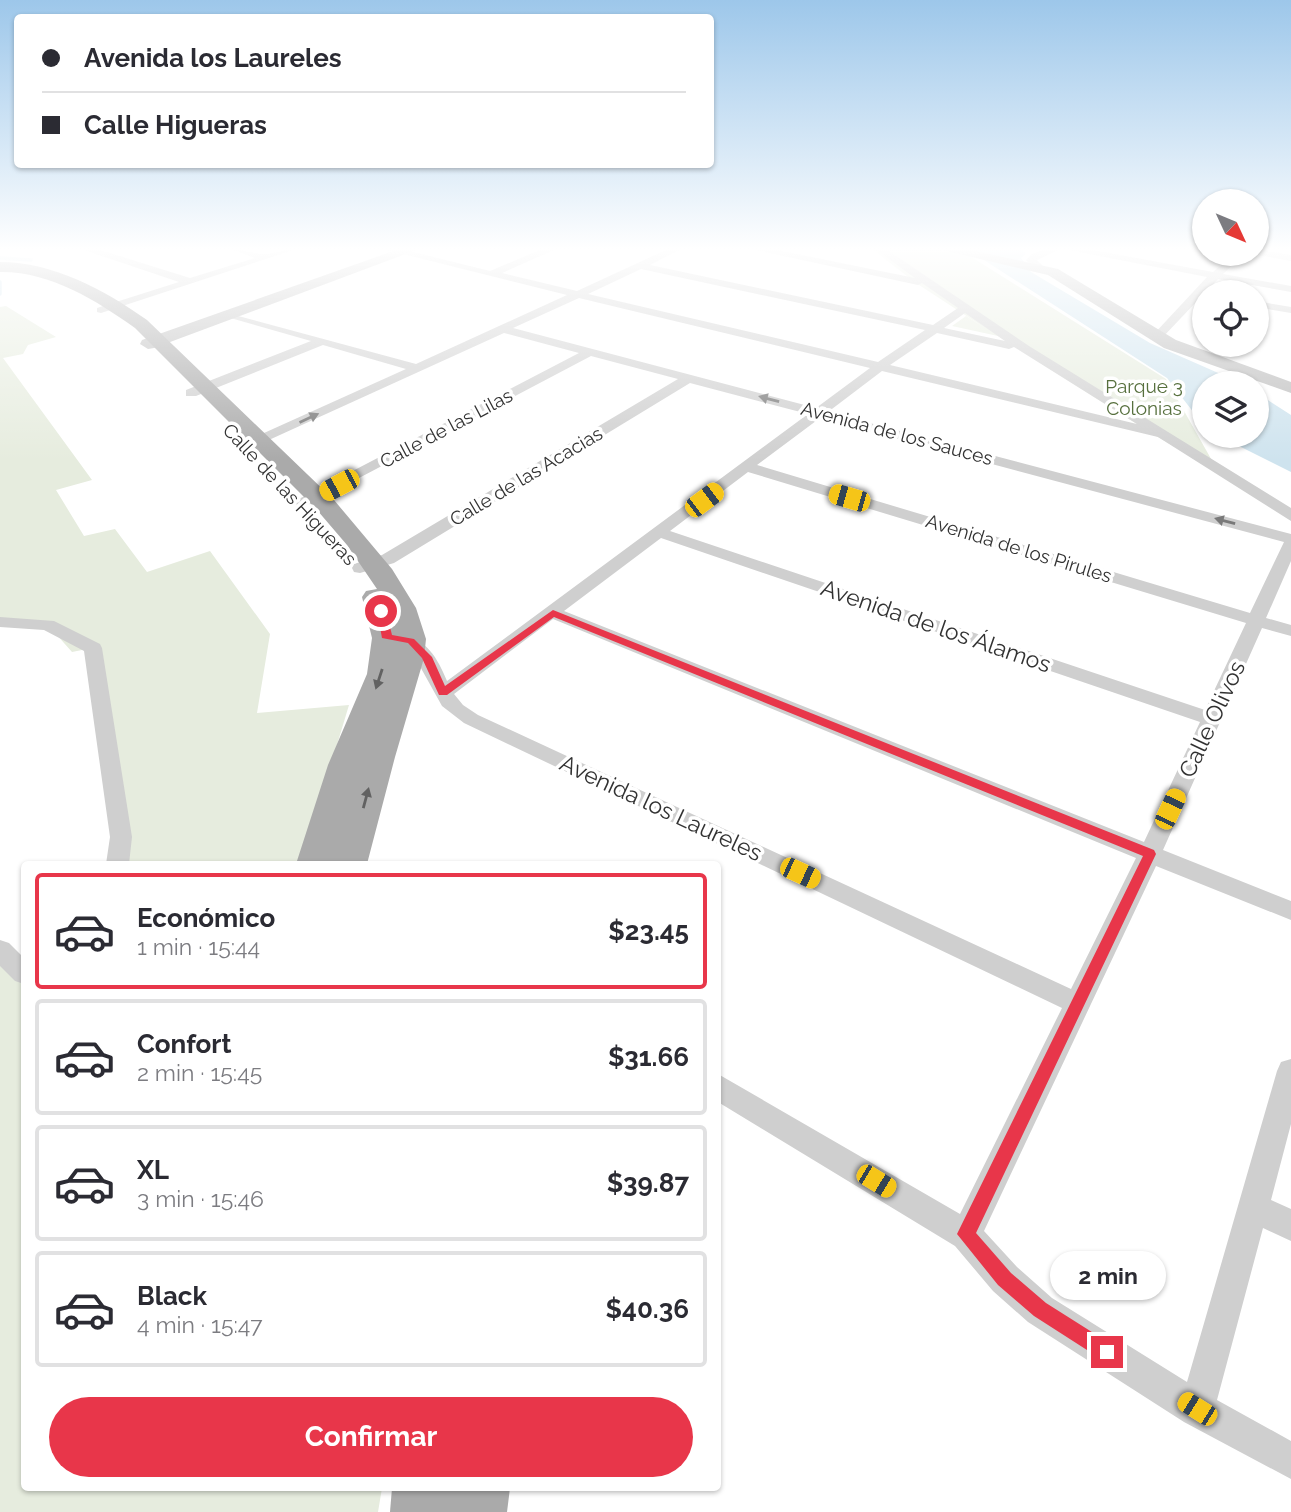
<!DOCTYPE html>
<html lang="es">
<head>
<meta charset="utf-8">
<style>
  body { margin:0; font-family:Raleway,sans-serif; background:#f2f2f3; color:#2b2b33; height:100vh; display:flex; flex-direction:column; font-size:26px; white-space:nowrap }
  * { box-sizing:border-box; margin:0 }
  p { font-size:23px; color:#7c7c81 }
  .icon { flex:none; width:38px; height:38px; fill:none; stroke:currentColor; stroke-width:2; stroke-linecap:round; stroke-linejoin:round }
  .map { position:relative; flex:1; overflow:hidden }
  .drawer { position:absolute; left:21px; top:861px; width:700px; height:630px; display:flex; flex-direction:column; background:#fff; border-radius:7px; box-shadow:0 2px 5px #0004 }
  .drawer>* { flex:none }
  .banner { position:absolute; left:14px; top:14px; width:700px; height:154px; border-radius:7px; box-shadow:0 2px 5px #0004; display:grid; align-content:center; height:154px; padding:0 28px; background:#fff }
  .needle { width:46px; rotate:134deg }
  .tools { position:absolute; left:1192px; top:189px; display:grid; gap:14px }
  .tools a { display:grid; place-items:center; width:77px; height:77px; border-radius:50%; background:#fff; box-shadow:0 2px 5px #0004; font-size:35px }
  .end { position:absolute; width:32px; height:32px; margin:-16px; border:9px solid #e8364a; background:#fff; box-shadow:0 0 0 4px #fff }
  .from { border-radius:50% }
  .bubble { position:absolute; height:49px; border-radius:24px; background:#fff; box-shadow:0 2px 5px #0004; font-size:23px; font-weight:700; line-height:49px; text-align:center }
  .car { position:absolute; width:21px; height:42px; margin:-21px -10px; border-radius:9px; box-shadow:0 0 5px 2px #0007; background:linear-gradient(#f5c518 24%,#345 0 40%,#f5c518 0 76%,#345 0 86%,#f5c518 0) }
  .banner b { display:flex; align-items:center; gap:24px; height:66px; font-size:26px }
  .banner b+b { border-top:2px solid #e1e1e2 }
  .banner i { width:18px; height:18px; background:#2b2b33 }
  ul { padding:12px 0 0; list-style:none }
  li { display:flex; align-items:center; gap:21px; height:116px; margin:0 14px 10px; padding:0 14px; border:4px solid #e1e1e2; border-radius:7px }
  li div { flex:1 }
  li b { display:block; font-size:26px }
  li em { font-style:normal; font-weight:700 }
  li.current { border-color:#e8364a }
  li>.icon { width:63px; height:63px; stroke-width:1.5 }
  .action { display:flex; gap:14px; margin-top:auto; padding:14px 28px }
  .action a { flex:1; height:80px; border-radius:42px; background:#e8364a; color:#fff; font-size:28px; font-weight:700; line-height:80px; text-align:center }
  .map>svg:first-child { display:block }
  .green { fill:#e6ecde }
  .water { fill:#cee3ee }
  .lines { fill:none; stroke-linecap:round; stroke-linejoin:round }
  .stream { stroke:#cee3ee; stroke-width:3.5 }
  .street { fill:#cfcfcf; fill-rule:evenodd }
  .secondary { fill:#bcbcbc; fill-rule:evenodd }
  .primary { fill:#aaa; fill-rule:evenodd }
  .oneway { fill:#797979 }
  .oneway2 { fill:#626262 }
  .route { fill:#e8364a }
  .labels { text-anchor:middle; stroke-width:7; stroke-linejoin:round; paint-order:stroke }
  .far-park-label { font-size:19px; fill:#57703e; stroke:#fff }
  .far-street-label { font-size:19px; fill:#323232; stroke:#fff }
  .street-label { font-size:23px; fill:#323232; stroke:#fff }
</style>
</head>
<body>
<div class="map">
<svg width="1291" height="1512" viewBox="0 0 1291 1512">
  <rect width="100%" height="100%" fill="#fff"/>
  <!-- green -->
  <g class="green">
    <polygon points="872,249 935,249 968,255 1166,379 1219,473 1151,433 998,336 952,326 966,316 988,330 916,283"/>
    <polygon points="6,306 56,337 28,345 23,354 3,358 92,480 56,490 84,536 115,529 147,572 210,551 270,634 257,713 349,705 301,864 118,864 121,837 92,648 72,652 48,625 0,622 0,307"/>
    <polygon points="0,947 24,974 24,1488 382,1488 378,1512 0,1512"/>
  </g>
  <!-- water -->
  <g class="water">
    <polygon points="967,249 1021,249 1026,254 1021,258 1031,272 1150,343 1241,383 1204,383 1204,426 1167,378"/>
    <polygon points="1257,393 1291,415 1291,472 1219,436 1256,436"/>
  </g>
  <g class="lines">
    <!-- stream -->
    <g class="stream">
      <polyline points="0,258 31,260"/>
      <polyline points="0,282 0,294"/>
    </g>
    <!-- street -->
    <g class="street">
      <path d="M 81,249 L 97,249 L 190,278 L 255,258 L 231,249 C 242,249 257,255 267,254 C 277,253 285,249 296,249 L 101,313 L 97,312 L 97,308 L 179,282 Z"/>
      <path d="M 383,249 L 401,249 L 490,271 L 542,249 L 556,249 L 502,273 L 577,291 L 668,249 L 681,249 L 650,265 L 933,325 L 958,308 L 922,283 L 918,285 L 751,249 L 772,249 L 915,278 L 875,249 L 886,249 L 1029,346 L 1291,508 L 1291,521 L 1158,437 L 882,371 L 828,412 L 1291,534 L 1291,561 L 1266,618 L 1291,625 L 1291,636 L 1262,628 L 1163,850 L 1291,901 L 1291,920 L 1156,866 L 984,1231 L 1017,1267 L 1052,1298 L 1187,1382 L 1277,1071 L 1281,1062 L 1291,1059 L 1291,1124 L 1271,1200 L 1291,1209 L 1291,1241 L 1263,1228 L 1217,1400 L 1291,1441 L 1291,1479 L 1184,1422 L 1028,1322 L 993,1291 L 955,1246 L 718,1102 L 718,1074 L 960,1214 L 1062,1008 L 464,723 L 442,706 L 412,652 L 392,639 L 401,633 C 427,640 437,657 447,681 L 808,414 L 690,383 L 394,563 L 360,573 L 354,572 L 352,568 L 354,564 L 382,555 L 678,379 L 591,356 L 302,508 L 294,503 L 297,500 L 579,353 L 504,333 L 247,450 L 240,446 L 242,443 L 406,369 L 323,345 L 196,396 L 186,396 L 186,390 L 311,341 L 227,317 L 227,313 L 416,364 L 567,295 ZM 641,269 L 925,330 L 878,362 L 588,294 ZM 579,298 L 870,368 L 816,408 L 513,328 ZM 965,313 L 1005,341 L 944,328 ZM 937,333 L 1009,349 L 1014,347 L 1137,424 L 890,365 ZM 820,418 L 1284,542 L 1250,613 L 757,465 ZM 748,472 L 1246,623 L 1205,710 L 670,531 ZM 661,538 L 1200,722 L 1144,842 L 564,611 ZM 553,619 L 1136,858 L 1071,989 L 478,715 L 463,705 L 454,694 Z"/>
      <polygon points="1046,249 1061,249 1037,260 1044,267 1043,269 1035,269 1026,260 1032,254"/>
      <polygon points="1064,249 1087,249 1213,272 1234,254 1244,254 1223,274 1291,286 1291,292 1218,279 1161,339 1157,340 1151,337 1153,335 1207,277"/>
      <polygon points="1256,249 1291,255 1291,261 1253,254 1256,254"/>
      <polygon points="1256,301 1291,307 1291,313 1256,307"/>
      <polygon points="0,617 54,621 100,644 102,648 132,837 129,864 106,864 110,837 84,651 44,630 0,627"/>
      <polygon points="0,940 9,943 24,958 24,984 15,981 0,966"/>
    </g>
    <!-- secondary -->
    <g class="secondary">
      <polygon points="399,249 419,249 154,348 148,349 140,344 142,340"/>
      <polygon points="938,249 966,249 1058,269 1176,340 1291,382 1291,393 1164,348 1048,275"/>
    </g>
    <!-- primary -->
    <g class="primary">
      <path d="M 0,262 C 53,262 105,290 147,320 L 334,500 L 392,569 L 416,608 L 426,639 L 424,658 L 395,757 L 367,864 L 296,864 L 328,765 L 367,674 L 372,638 L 362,597 L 366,591 L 377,589 L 347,545 L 317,510 L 135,328 C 96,300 49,271 0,272 Z"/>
      <polygon points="392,1488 510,1488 507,1512 390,1512"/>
    </g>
  </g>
  <!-- one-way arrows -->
  <defs><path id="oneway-solid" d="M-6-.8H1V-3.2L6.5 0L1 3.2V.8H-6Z" transform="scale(1.75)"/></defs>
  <g class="oneway">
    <use href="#oneway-solid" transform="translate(769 399) rotate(-165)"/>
    <use href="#oneway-solid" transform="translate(309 418) rotate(-25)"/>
    <use href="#oneway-solid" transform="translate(1225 521) rotate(-165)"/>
  </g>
  <g class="oneway2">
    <use href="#oneway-solid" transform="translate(379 679) rotate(108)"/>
    <use href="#oneway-solid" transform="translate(366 798) rotate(-75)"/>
  </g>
  <!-- sky -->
  <linearGradient id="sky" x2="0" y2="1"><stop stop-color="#9dc7ea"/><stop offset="0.54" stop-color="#fff"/><stop offset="1" stop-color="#fff" stop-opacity="0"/></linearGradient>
  <rect width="1291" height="461" fill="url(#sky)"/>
  <!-- route -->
  <polygon class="route" points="381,608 386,611 392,635 414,639 432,657 445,686 553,610 1154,850 1156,854 976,1233 1011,1273 1046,1303 1114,1346 1117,1352 1114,1359 1107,1362 1101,1359 1034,1316 998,1285 957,1234 1143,856 554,617 447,695 439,695 422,658 408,643 382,638 377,611"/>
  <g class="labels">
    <!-- far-park labels -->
    <g class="far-park-label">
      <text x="1144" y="393">Parque 3<tspan x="1144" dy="22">Colonias</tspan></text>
    </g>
    <!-- far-street labels -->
    <g class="far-street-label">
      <text transform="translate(446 428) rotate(-28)" y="7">Calle de las Lilas</text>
      <text transform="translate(897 433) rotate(15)" y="7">Avenida de los Sauces</text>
      <text transform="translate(526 476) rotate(-31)" y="7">Calle de las Acacias</text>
      <text transform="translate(290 494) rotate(47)" y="7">Calle de las Higueras</text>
      <text transform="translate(1019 548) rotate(17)" y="7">Avenida de los Pirules</text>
    </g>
    <!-- street labels -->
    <g class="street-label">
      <text transform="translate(936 626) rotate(19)" y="8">Avenida de los Álamos</text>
      <text transform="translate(1212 719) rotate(-65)" y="8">Calle Olivos</text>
      <text transform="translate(661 808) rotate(25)" y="8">Avenida los Laureles</text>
    </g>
  </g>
</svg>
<div class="tools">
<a><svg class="needle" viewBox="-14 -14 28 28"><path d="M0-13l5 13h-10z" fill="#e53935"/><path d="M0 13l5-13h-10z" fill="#7c7c81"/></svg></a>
<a><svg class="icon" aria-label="locate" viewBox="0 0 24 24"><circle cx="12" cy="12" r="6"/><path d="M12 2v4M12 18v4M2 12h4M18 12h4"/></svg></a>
<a><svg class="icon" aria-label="layers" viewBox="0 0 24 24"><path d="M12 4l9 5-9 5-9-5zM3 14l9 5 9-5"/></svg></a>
</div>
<i class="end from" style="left:381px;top:611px"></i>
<i class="end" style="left:1107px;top:1352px"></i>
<div class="bubble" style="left:1050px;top:1251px;width:116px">2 min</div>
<i class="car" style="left:339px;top:485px;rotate:242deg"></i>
<i class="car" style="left:849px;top:498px;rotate:286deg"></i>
<i class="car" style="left:704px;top:500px;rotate:53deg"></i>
<i class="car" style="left:1170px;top:809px;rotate:25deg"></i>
<i class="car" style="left:800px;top:873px;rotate:115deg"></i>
<i class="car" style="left:876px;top:1181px;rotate:121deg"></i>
<i class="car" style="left:1197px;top:1409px;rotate:302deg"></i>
<div class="banner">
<b><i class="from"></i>Avenida los Laureles</b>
<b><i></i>Calle Higueras</b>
</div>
<section class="drawer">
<ul>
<li class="current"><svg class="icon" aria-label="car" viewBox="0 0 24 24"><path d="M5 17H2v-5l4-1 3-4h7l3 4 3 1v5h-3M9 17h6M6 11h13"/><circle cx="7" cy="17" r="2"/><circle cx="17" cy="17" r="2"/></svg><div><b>Económico</b><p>1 min · 15:44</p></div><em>$23.45</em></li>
<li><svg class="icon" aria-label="car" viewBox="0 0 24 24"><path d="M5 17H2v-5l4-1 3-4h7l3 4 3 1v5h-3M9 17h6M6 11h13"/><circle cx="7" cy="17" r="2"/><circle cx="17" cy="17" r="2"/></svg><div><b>Confort</b><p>2 min · 15:45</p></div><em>$31.66</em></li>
<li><svg class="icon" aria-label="car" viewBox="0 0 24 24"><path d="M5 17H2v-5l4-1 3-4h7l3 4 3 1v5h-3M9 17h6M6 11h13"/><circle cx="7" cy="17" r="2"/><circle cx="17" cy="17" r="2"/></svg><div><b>XL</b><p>3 min · 15:46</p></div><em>$39.87</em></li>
<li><svg class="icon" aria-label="car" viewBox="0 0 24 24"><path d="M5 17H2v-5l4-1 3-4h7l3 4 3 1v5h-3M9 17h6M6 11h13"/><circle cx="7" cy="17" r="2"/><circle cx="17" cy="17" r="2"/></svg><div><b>Black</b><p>4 min · 15:47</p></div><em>$40.36</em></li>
</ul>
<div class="action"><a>Confirmar</a></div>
</section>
</div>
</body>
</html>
